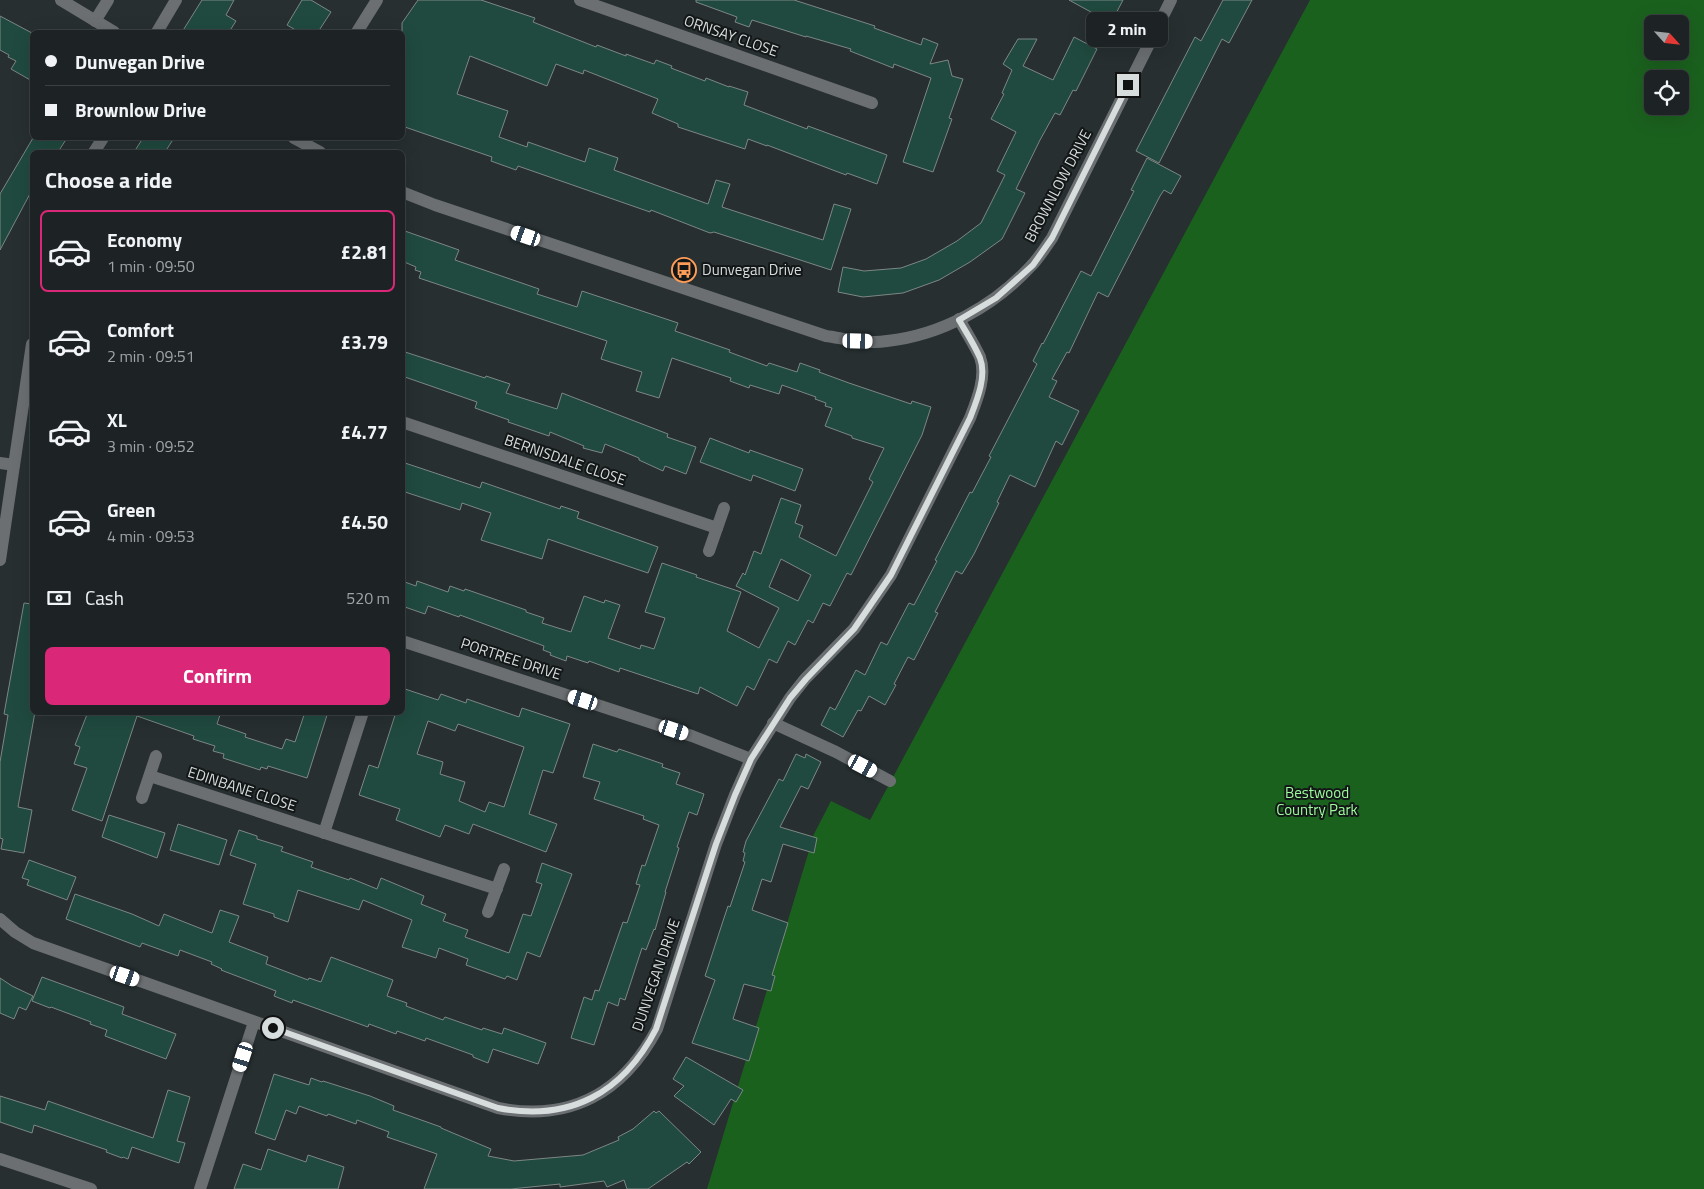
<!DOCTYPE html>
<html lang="en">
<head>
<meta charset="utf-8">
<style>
  body { margin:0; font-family:"Titillium Web",sans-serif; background:#2a2f31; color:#f1f3f6; height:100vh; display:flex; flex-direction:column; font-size:19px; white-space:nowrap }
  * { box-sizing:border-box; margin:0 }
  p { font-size:16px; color:#a0a4a6 }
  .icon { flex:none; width:28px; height:28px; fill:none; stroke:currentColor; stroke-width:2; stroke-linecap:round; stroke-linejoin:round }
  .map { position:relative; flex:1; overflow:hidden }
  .side { position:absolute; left:30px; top:150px; width:375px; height:565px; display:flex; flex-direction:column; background:#1d2324; border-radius:8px; box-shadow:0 5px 20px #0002,0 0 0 1px #3b4041 }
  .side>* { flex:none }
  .top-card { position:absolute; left:30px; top:30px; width:375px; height:110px; border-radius:8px; box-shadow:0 5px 20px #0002,0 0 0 1px #3b4041; display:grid; align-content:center; height:110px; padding:0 15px; background:#1d2324 }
  .needle { width:32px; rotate:117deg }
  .buttons { position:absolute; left:1644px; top:15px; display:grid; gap:10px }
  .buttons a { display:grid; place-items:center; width:45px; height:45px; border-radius:8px; background:#1d2324; box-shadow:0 5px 20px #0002,0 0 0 1px #3b4041; font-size:25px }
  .end { position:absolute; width:22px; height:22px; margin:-11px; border:6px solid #d7dcdd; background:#111; box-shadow:0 0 0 2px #111 }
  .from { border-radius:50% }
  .bubble { position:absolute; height:35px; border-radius:8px; background:#1d2324; box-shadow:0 5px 20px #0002,0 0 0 1px #3b4041; font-size:16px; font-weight:700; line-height:35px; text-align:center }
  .car { position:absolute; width:15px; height:30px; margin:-15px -8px; border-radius:6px; box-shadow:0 0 4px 1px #0007; background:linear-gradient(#fff 24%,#345 0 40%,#fff 0 76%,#345 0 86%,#fff 0) }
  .top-card b { display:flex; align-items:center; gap:18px; height:48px; font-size:19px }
  .top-card b+b { border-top:1px solid #3b4041 }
  .top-card i { width:12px; height:12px; background:#f1f3f6 }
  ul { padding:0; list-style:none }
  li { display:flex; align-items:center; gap:15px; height:82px; margin:0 10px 8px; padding:0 5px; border:2px solid transparent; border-radius:8px }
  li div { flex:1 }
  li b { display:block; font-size:19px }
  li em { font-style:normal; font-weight:700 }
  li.active { border-color:#db2777 }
  li>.icon { width:45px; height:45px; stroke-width:1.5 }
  h2 { padding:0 15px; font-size:22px; line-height:60px }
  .pay { display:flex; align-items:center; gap:12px; height:55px; padding:0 15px; font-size:19px }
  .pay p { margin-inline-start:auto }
  .action { display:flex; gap:10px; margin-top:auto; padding:10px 15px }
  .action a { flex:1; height:58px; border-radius:8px; background:#db2777; color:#fff; font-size:20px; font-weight:700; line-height:58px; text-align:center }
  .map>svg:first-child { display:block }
  .green { fill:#1b611e; fill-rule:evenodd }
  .building { fill:#204a3f; stroke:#7d8784; fill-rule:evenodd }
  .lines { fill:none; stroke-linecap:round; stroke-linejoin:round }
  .minor { stroke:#6b6f71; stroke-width:12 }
  .route { stroke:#d7dcdd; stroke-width:6 }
  .labels { text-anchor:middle; stroke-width:4; stroke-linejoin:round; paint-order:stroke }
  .street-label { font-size:15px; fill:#d7dcdd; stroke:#131717 }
  .poi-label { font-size:15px; fill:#d7dcdd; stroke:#131717; text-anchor:start }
  .park-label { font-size:15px; fill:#9dfc9c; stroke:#131717 }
</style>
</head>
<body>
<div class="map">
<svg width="1704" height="1189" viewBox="0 0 1704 1189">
  <rect width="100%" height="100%" fill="#272f30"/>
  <!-- green -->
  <path class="green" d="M 1310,0 L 1704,0 L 1704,1189 L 707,1189 L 814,834 L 831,801 L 870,820 ZM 1652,24 L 1680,24 L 1680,51 L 1652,51 ZM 1652,79 L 1680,79 L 1680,106 L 1652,106 Z"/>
  <!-- building -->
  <g class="building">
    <polygon points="202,0 234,0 226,15 236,21 229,32 182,32"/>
    <polygon points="302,0 311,0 331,12 318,32 299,32 287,25"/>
    <polygon points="418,0 481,0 535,18 533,22 596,47 597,45 626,56 626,54 654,64 656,60 672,66 671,68 705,81 706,78 729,87 729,86 748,92 744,105 807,129 808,126 887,155 877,184 847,173 846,175 767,145 767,146 748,139 745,149 678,127 678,124 652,113 658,99 584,70 583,74 556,64 547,86 470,56 457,94 508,111 499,137 527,147 528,142 585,162 589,148 618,158 614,170 708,204 716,180 730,184 722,207 823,240 834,204 851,209 831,270 714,232 710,233 651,210 650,212 518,166 516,170 491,161 492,157 402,126 402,23"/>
    <polygon points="696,0 794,0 875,26 874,28 921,45 923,38 938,44 930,64 948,60 952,76 963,79 949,118 952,119 933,172 903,162 931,78 894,64 893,68 878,62 850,51 851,49 806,36 806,37 752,20 749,27 735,22 737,17 696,2"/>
    <polygon points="1069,0 1123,0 1111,23"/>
    <polygon points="1223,0 1252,0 1229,43 1222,39 1159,163 1136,151 1195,37 1201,41"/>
    <polygon points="0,16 32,33 32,81 11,69 16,61 8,57 9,55 0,50"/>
    <polygon points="1074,37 1097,49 1076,91 1073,90 1060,115 1055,113 1040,140 1016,189 1025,193 1002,239 970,262 939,280 903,293 863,297 838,292 843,267 864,271 901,268 926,259 957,241 981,223 1005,175 997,171 1016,132 991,119 1004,94 1002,93 1012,70 1003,64 1018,39 1037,39 1023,66 1053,80"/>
    <polygon points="33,138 67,138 58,152 32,152 32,190 0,250 0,194"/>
    <polygon points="143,138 174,138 165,152 134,152"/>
    <polygon points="1147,158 1181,176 1171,194 1164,190 1160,196 1108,297 1098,292 1069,353 1067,352 1052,379 1057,381 1049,397 1079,411 1062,445 1056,441 1035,487 1010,475 997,502 999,503 974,554 962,574 956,571 935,612 938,613 914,660 908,657 894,684 896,685 885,705 869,696 861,711 858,710 843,737 821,725 830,707 835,710 856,670 865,675 881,642 887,645 909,603 914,605 937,561 935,560 970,492 972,493 991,457 989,456 1037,364 1033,361 1042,343 1043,344 1081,271 1091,276 1134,191 1131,190"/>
    <path d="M 402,230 L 459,250 L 455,260 L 539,289 L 537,294 L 577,307 L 582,291 L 678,323 L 675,331 L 730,350 L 729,352 L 767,366 L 769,363 L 797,372 L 800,363 L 820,370 L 819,372 L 849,383 L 911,404 L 912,401 L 931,407 L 922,435 L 851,575 L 847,573 L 830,606 L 823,603 L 813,623 L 808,620 L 795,645 L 788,641 L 777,663 L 769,659 L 754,690 L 747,686 L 737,706 L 700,687 L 698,694 L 620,668 L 619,672 L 589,661 L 588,663 L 567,656 L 566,661 L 550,655 L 551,653 L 543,650 L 544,646 L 460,615 L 459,617 L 428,606 L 425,614 L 402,606 L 402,581 L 416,586 L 417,581 L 448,592 L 450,586 L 464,591 L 465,589 L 526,610 L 526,612 L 544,618 L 542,623 L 571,632 L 584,596 L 604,603 L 605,600 L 620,605 L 608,638 L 640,649 L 641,645 L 654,649 L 665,618 L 645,612 L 662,563 L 697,575 L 696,577 L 741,592 L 727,631 L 759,648 L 779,608 L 736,586 L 743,573 L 745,575 L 754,551 L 761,554 L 781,498 L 801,505 L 795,523 L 803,526 L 799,537 L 836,556 L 873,482 L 869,479 L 884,448 L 852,438 L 852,436 L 825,426 L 832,408 L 825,406 L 826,403 L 815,399 L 816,397 L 782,385 L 779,394 L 750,385 L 749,388 L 730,381 L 731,378 L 672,358 L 659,398 L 636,391 L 642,372 L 601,359 L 607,341 L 419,278 L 421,272 L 415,270 L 416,267 L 402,261 ZM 781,559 L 811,575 L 798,601 L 769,587 Z"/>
    <polygon points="402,351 485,378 486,376 510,384 506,393 541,404 557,409 562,393 668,434 667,437 696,447 686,474 665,466 663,471 639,460 639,458 605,444 602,453 583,448 584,446 550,432 549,436 508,422 509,420 475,408 477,402 402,376"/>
    <polygon points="710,438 749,453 750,450 803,469 795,491 753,475 751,481 700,462"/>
    <polygon points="402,462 480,488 482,482 560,509 561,506 579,512 577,518 658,547 648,573 548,539 542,559 481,540 491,513 462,503 460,510 402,491"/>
    <polygon points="24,603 32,604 32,712 35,712 18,807 32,810 24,853 1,849 3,839 0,838 0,762 8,715 4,714"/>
    <path d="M 402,688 L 438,700 L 441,694 L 466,703 L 467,699 L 519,717 L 522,708 L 570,724 L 553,773 L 543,770 L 529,814 L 557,824 L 546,852 L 473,824 L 469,834 L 445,825 L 440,837 L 396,820 L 400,809 L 359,795 L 369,765 L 378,768 L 396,712 L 402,712 ZM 428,721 L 455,731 L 458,724 L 524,747 L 504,807 L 489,802 L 485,812 L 459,801 L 465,782 L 440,774 L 443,762 L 417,754 Z"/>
    <polygon points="88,712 221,712 217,724 246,734 245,737 282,749 286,739 295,742 305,712 328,712 307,778 268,766 267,769 261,767 260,770 223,758 224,754 213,751 215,746 193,739 194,736 137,716 102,821 72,810 87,768 74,764 80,747 75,745"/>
    <polygon points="593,744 617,752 619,749 663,764 662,767 680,773 676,784 704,794 697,815 689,812 677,847 679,848 665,892 666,892 655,930 654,929 646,950 642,948 625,1000 620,998 618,1006 608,1002 594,1045 571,1038 584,997 592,1000 595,990 599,991 623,922 627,923 640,885 636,884 642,865 645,866 659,825 643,819 644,816 594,799 600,782 583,777"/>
    <polygon points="796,754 805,758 806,754 821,762 808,789 801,786 780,827 817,838 814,853 783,844 771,882 762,879 752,910 788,923 772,975 775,976 771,991 744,984 733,1019 759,1028 749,1061 692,1043 715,980 705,976 724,918 728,906 730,907 745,862 743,861 745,853 743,852 746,841 779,779 783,781"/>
    <polygon points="109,815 165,833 157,858 102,837"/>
    <polygon points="178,824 227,840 219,865 170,850"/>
    <polygon points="239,830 257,836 257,839 283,847 281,851 313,862 311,867 349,880 350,878 377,889 381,878 424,896 421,904 446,914 443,921 468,930 465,937 509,953 523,914 531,916 542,884 536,882 542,863 572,874 540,957 527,952 517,980 507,976 505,979 466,965 468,959 439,948 436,958 402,947 412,920 363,900 359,910 298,890 288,922 274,917 274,914 243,904 256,864 230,855"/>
    <polygon points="29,860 76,877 67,900 27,885 29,880 22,878"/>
    <polygon points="75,894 132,914 159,926 164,914 212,933 220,910 239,916 229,942 268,957 266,964 308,980 309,978 321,982 331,957 393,980 387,996 407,1003 406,1006 443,1020 445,1017 482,1030 483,1028 502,1034 504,1028 546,1043 538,1064 493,1049 488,1063 473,1057 473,1055 426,1038 425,1041 397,1031 396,1034 369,1024 368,1027 293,1000 292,1003 274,996 276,991 221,970 222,969 211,964 212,962 180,950 178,956 142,943 140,947 66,919"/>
    <polygon points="42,977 124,1007 122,1014 176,1034 166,1059 105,1036 107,1030 90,1024 91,1022 51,1007 50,1008 32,1001"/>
    <polygon points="0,978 12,986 33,996 26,1010 19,1007 14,1019 0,1013"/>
    <polygon points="686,1057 743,1090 736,1102 731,1099 714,1125 674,1096 684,1086 673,1079"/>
    <polygon points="274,1074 309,1085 311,1078 322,1082 323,1081 370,1096 394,1106 393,1110 441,1127 441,1128 491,1149 488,1156 514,1161 583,1155 619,1140 618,1137 633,1129 654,1111 656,1113 659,1111 701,1152 689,1164 687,1162 648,1189 627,1189 624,1180 607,1187 604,1181 560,1187 560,1184 511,1189 424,1189 437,1154 387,1137 389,1132 357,1120 356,1124 328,1114 327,1116 299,1106 296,1114 286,1110 275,1140 255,1133"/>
    <polygon points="168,1090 190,1097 177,1141 185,1143 179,1163 132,1147 128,1159 123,1157 122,1158 106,1152 107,1150 34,1125 32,1133 0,1122 0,1096 45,1110 48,1101 153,1138"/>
    <polygon points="268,1149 306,1162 308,1155 344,1167 338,1189 234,1189 243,1164 261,1170"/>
  </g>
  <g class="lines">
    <!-- minor -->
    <g class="minor">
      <polyline points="61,0 114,32"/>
      <polyline points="580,0 872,103"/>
      <polyline points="95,21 108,0"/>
      <polyline points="157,32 176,0"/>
      <polyline points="357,32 377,0"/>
      <polyline points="294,138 320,152"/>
      <polyline points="94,152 103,138"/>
      <path d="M 402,192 L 435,205 L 826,336 C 847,339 867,344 887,341 C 942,335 994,306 1031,266 C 1039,258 1045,248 1052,238 L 1171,0"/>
      <polyline points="402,422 717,528"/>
      <polyline points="0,463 14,465"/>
      <polyline points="709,551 724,508"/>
      <polyline points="0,560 32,344"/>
      <polyline points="402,641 692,736 751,759"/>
      <polyline points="773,723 836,752 890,781"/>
      <polyline points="150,776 497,889"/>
      <polyline points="142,798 156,756"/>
      <polyline points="324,833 363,712"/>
      <polyline points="488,912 504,869"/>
      <path d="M 0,919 L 15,932 L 33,943 L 498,1108 C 570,1122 623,1093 657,1029 L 716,844 L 735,795 L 751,759 L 790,698 L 805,679 L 854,629 L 891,575 L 970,418 C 977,400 987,376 980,357 C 974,344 966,332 959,319"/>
      <polyline points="0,1159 91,1189"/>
      <polyline points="200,1189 254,1022"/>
    </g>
  </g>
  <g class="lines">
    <!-- route -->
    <path class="route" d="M 273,1028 L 498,1108 C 570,1122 623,1093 656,1029 L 716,844 L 735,795 L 751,759 L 790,698 L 806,679 L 854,629 L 891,575 L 970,418 C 977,400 987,376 980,358 C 974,344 966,332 959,320 L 996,298 L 1033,265 L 1052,238 L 1128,85"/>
  </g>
  <!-- icons -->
  <defs>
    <symbol id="bus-ring" viewBox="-11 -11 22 22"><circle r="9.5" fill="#131717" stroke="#fe9c58" stroke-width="1.5"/><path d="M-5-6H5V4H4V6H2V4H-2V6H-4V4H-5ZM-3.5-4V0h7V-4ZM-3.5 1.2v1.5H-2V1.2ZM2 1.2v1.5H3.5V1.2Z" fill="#fe9c58"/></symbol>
  </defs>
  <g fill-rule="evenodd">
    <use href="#bus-ring" x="670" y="256" width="28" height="28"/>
  </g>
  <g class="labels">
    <!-- street labels -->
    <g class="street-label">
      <text transform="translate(731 36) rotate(19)" y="5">ORNSAY CLOSE</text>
      <text transform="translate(1058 186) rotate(-62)" y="5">BROWNLOW DRIVE</text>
      <text transform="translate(565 460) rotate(19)" y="5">BERNISDALE CLOSE</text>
      <text transform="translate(511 659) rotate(18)" y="5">PORTREE DRIVE</text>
      <text transform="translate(242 789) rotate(18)" y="5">EDINBANE CLOSE</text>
      <text transform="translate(656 975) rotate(-71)" y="5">DUNVEGAN DRIVE</text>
    </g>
    <!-- poi labels -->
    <g class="poi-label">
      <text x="702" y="275">Dunvegan Drive</text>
    </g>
    <!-- park labels -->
    <g class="park-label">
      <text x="1317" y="798">Bestwood<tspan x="1317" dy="17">Country Park</tspan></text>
    </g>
  </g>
</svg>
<div class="buttons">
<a><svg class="needle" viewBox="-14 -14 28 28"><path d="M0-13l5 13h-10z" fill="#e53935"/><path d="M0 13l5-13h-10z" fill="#a0a4a6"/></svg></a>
<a><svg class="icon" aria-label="locate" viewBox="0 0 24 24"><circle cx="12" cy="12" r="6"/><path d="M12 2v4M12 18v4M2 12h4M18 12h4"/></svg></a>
</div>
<i class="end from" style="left:273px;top:1028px"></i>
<i class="end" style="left:1128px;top:85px"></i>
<div class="bubble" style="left:1086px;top:12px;width:82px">2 min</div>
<i class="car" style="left:526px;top:236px;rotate:289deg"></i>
<i class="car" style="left:858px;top:341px;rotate:91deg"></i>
<i class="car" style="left:583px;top:700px;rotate:288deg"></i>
<i class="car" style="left:674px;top:730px;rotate:108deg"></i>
<i class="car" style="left:863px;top:766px;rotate:118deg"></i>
<i class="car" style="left:125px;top:976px;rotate:109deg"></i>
<i class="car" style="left:243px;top:1057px;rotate:198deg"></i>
<div class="top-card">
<b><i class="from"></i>Dunvegan Drive</b>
<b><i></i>Brownlow Drive</b>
</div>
<section class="side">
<h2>Choose a ride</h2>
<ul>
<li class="active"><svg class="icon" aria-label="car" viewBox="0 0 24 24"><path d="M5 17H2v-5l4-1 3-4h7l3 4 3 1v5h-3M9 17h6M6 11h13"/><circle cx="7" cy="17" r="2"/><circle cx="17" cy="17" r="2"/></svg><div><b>Economy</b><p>1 min · 09:50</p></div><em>£2.81</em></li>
<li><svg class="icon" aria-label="car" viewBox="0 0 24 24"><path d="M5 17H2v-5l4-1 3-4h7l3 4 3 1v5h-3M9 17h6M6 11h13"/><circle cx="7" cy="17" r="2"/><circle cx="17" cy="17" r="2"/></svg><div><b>Comfort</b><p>2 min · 09:51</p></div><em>£3.79</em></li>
<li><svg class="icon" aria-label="car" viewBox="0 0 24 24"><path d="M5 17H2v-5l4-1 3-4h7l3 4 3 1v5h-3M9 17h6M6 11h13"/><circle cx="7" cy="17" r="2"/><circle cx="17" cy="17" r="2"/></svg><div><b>XL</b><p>3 min · 09:52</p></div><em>£4.77</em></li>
<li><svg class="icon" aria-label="car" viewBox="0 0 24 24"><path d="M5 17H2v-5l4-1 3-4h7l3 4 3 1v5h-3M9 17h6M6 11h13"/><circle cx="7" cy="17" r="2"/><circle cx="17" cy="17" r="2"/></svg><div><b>Green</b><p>4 min · 09:53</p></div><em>£4.50</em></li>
</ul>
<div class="pay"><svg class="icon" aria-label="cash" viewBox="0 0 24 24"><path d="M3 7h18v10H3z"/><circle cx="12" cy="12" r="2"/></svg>Cash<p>520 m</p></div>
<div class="action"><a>Confirm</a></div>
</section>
</div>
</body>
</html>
